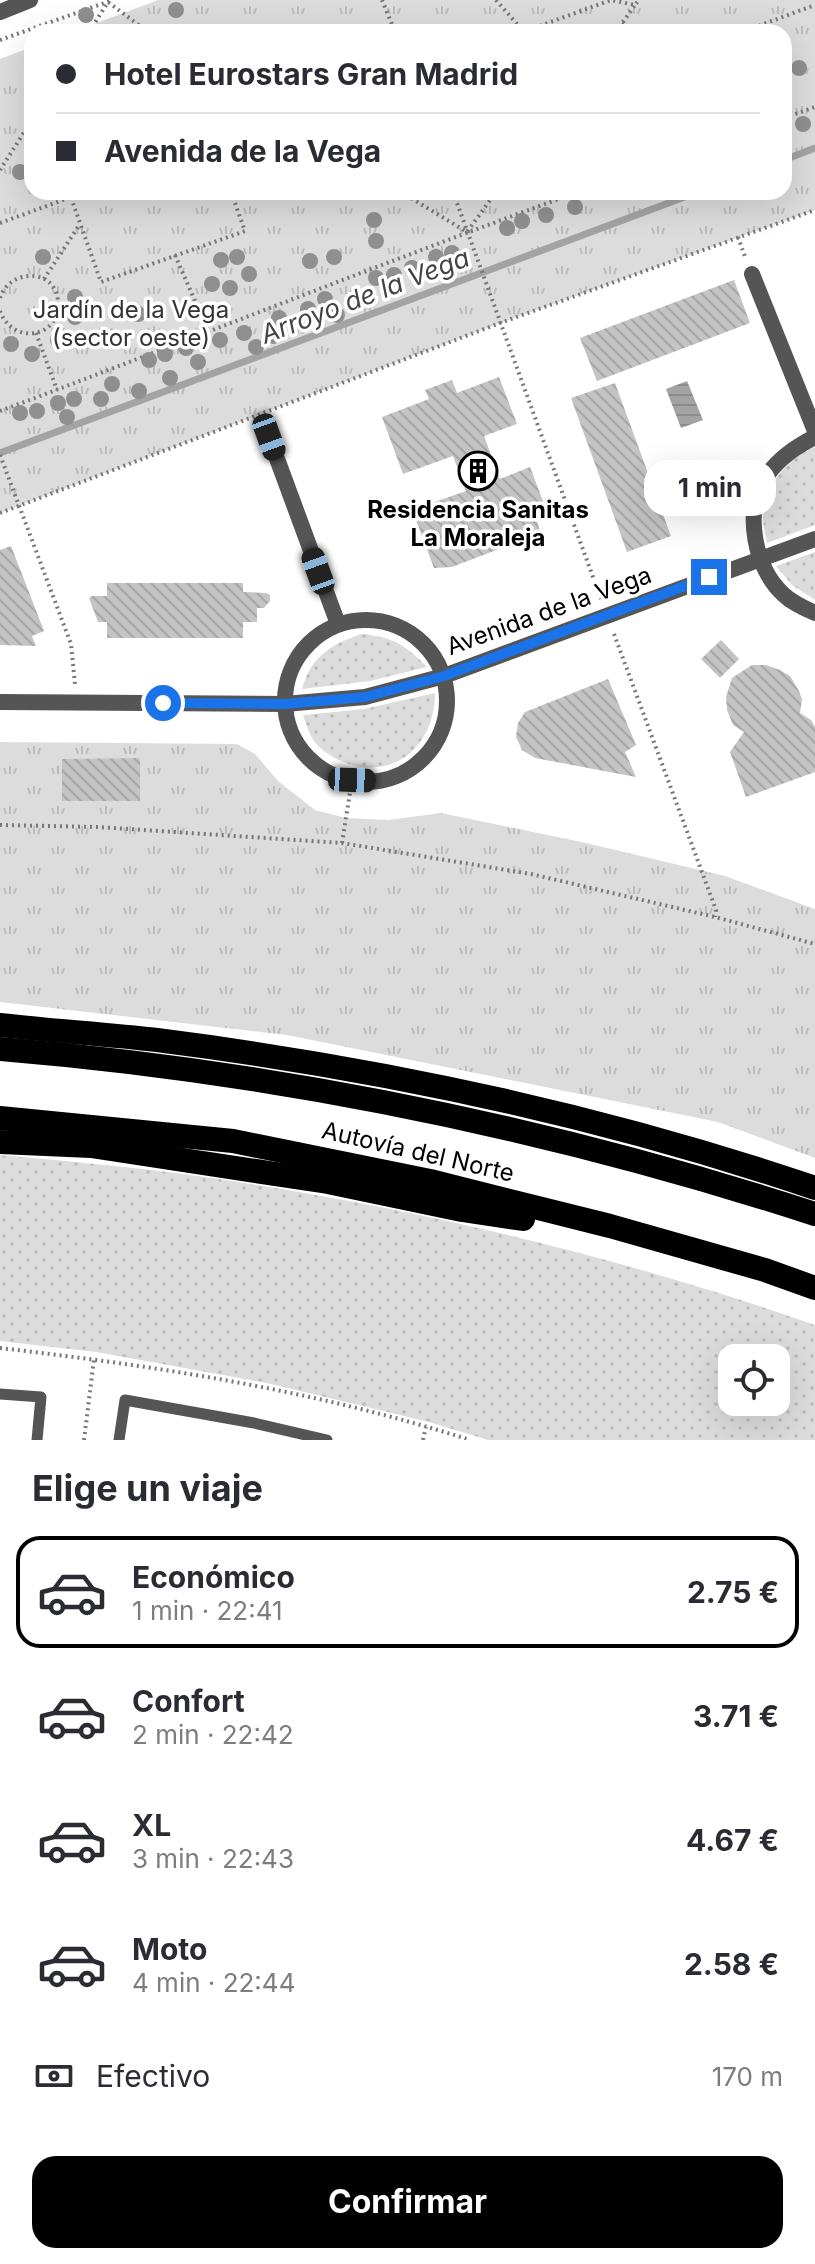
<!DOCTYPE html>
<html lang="es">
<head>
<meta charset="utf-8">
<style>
  body { margin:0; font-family:Inter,sans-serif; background:#f7f7f7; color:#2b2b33; height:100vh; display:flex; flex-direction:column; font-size:30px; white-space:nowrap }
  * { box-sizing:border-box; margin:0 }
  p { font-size:26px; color:#7c7c81 }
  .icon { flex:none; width:44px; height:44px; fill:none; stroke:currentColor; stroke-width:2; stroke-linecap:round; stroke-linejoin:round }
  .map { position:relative; height:1440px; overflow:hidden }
  .side { display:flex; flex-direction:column; background:#fff; flex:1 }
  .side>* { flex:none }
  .top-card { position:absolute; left:24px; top:24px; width:768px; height:176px; border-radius:24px; box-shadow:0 8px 32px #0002; display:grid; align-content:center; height:176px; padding:0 32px; background:#fff }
  .buttons { position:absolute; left:718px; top:1344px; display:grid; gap:16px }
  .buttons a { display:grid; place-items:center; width:72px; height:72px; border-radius:16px; background:#fff; box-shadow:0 8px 32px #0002; font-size:40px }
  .end { position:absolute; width:36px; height:36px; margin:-18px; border:10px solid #1a73e8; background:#fff; box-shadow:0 0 0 4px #fff }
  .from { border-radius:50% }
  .bubble { position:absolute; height:56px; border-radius:24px; background:#fff; box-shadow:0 8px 32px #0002; font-size:26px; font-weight:700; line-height:56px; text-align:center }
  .car { position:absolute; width:24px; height:48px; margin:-24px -12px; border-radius:10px; box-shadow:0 0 6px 2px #0007; background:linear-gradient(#222 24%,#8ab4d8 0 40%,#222 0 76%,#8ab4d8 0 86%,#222 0) }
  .top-card b { display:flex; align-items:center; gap:28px; height:76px; font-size:30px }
  .top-card b+b { border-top:2px solid #e1e1e2 }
  .top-card i { width:20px; height:20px; background:#2b2b33 }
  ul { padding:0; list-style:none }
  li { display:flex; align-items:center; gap:24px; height:112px; margin:0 16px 12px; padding:0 16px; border:4px solid transparent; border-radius:24px }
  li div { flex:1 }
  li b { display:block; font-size:30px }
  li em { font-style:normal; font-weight:700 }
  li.on { border-color:#000 }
  li>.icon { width:72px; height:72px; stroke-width:1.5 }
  h2 { padding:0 32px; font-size:36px; line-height:96px }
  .pay { display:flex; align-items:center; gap:20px; height:88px; padding:0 32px; font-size:30px }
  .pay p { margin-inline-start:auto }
  .button { display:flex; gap:16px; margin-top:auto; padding:16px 32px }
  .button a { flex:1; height:92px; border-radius:24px; background:#000; color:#fff; font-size:32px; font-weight:700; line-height:92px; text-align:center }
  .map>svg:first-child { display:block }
  .grass { fill:url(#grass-dots); fill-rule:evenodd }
  .park { fill:url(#park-tufts) }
  .water { fill:url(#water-rules) }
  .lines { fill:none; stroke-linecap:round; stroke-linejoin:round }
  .stream { stroke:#a3a3a3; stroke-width:7 }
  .building { fill:url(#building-back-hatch) }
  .path { stroke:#777; stroke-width:4; stroke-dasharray:2 4; stroke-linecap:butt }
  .service { stroke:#555; stroke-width:11 }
  .minor { stroke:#555; stroke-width:16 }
  .motorway { stroke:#000; stroke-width:24 }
  .tree { fill:#8f8f8f }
  .route { stroke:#1a73e8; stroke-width:10 }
  .labels { text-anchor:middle; stroke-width:7; stroke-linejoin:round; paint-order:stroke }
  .park-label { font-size:24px; fill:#333; stroke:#fff }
  .poi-label { font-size:24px; font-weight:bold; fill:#000; stroke:#fff }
  .street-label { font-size:24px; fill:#000; stroke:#fff }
  .water-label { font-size:26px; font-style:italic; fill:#444; stroke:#fff }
</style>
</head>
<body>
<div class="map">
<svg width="815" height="1440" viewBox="0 0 815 1440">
  <defs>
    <pattern id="grass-dots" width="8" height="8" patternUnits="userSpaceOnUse" patternTransform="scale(2)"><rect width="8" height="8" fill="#dcdcdc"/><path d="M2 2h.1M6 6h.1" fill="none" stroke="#bbb" stroke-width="1.8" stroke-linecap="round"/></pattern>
    <pattern id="park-tufts" width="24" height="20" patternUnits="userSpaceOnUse" patternTransform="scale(2)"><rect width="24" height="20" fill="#dcdcdc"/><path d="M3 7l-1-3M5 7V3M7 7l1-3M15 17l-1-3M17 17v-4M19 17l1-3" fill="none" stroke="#bbb"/></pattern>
    <pattern id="water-rules" width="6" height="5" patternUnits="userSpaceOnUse" patternTransform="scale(2)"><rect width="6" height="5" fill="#a3a3a3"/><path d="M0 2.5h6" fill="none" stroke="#8b8b8b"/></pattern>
    <pattern id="building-back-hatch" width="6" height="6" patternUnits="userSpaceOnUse" patternTransform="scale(2)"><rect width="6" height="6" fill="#c4c4c4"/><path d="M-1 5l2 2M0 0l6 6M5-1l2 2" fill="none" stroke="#a7a7a7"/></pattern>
  </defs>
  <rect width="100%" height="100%" fill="#fff"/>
  <!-- grass -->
  <g class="grass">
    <path d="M 815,447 L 815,525 L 767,543 C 766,535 763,526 763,517 C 763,487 788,458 815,447 Z"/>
    <polygon points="815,552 815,600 792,585 776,566"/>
    <path d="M 361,634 C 393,637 404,644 427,667 L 370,681 L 302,689 C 310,657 332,644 361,634 Z"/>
    <path d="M 435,693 C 435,746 393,783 341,761 C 331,757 317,747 312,738 C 308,731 306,723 303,715 L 364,709 Z"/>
    <path d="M 0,1155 C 66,1161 133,1167 198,1176 C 407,1206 616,1255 815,1325 L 815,1440 L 488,1440 L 429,1422 L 267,1383 L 96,1352 L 0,1341 ZM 732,1358 L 776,1358 L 776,1402 L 732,1402 Z"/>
  </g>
  <!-- park -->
  <g class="park">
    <polygon points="158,0 815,0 815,210 500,323 0,513 0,59 32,47 32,192 784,192 784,32 73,32"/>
    <polygon points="0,742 237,744 255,754 278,781 315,810 346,818 388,820 441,813 586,843 725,876 815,909 815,1158 718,1122 287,1035 0,1002"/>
  </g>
  <!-- water -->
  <polygon class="water" points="687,381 703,420 681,428 666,389"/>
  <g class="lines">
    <!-- stream -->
    <g class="stream">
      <polyline points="784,160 815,148"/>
      <polyline points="0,453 698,192"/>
    </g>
  </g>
  <!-- building -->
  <g class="building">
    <polygon points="734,280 750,323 597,381 580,338"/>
    <polygon points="499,377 517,424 484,436 500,479 530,467 548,514 536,519 541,533 452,567 434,568 412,510 466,491 453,456 403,474 382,417 429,399 425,390 452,380 457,393"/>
    <polygon points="615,383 671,536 627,552 571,398"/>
    <polygon points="11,546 44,631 32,636 36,646 0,645 0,550"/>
    <polygon points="107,583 243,583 243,592 266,593 270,595 270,601 264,608 257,608 257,622 243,622 243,638 107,638 107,622 98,622 89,598 92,596 107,596"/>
    <polygon points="721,640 739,659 720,678 701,659"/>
    <polygon points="752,665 766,665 780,670 790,676 799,691 802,699 800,713 811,720 815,727 815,772 746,797 730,752 744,732 733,725 727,710 726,697 732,678"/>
    <polygon points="608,679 636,745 625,752 636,777 535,758 522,750 516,737 518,723 525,712"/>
    <polygon points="140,758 140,801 62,801 62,759"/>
  </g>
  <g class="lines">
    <!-- path -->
    <g class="path">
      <polyline points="382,0 395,32"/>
      <polyline points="496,0 524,32"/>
      <polyline points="622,23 640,32"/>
      <polyline points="89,32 108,2 148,32"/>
      <polyline points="523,32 611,0 635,5 639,0"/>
      <polyline points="616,32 635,5"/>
      <polyline points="742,32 815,5"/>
      <polyline points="0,40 113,0"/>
      <polyline points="784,118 815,107"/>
      <polyline points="0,170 32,120"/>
      <polyline points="69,192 101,282 245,231 231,192"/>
      <polyline points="401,192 467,232 496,192"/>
      <polyline points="453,192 601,599"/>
      <polyline points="0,223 85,192"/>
      <polyline points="738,237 745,257"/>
      <polyline points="175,255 209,333"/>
      <polyline points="44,279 80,224"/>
      <path d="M 0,298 C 9,269 55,267 58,301 C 61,338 13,346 0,311"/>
      <polyline points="36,333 57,390"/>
      <path d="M 0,411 C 193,339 384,262 578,192"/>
      <polyline points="0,455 71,644 75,684"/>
      <polyline points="0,513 500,323 815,210"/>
      <polyline points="614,634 716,910 715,917"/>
      <polyline points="0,825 98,827 342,843 531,874 715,917 815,944"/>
      <polyline points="342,843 352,780"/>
      <path d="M 0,1348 C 158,1366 318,1391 470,1440"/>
      <polyline points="84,1440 94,1359"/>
      <polyline points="423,1440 426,1427"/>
    </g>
    <!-- service -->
    <g class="service">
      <polyline points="0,1394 41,1397 37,1440"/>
      <polyline points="119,1440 125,1400 254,1423 327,1440"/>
    </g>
    <!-- minor -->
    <g class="minor">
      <polyline points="0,12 30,0"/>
      <polyline points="752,274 815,431"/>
      <polyline points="269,437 338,624"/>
      <path d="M 815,437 C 795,447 776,460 764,480 C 744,514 755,568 783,594 C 792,603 804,608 815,613"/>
      <circle cx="366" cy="701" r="81"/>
      <polyline points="0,702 285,704 365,697 444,676 815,539"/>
    </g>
    <!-- motorway -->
    <g class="motorway">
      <path d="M 0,1025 C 52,1031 105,1034 157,1040 C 378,1068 604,1116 815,1188"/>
      <path d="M 0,1049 C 278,1072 550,1128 815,1214"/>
      <polyline points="0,1118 233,1141 430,1181 610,1226 765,1270 815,1288"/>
      <polyline points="0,1142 91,1146 328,1182 462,1210 523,1219"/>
    </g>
  </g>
  <!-- trees -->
  <g class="tree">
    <circle cx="176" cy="10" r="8"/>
    <circle cx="86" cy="15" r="8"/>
    <circle cx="799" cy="68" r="8"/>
    <circle cx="803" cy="124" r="8"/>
    <circle cx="20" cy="172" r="8"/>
    <circle cx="575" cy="207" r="8"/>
    <circle cx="546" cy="215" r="8"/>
    <circle cx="374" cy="220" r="8"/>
    <circle cx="522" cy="221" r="8"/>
    <circle cx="507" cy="228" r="8"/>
    <circle cx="376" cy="241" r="8"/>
    <circle cx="452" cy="253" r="8"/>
    <circle cx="43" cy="257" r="8"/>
    <circle cx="237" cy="257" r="8"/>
    <circle cx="334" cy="257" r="8"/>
    <circle cx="436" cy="257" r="8"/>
    <circle cx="221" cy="260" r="8"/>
    <circle cx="310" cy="261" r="8"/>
    <circle cx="412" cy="268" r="8"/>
    <circle cx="249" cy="274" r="8"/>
    <circle cx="394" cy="275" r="8"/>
    <circle cx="376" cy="278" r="8"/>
    <circle cx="212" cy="284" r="8"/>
    <circle cx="230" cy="288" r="8"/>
    <circle cx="75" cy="297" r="8"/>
    <circle cx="325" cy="299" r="8"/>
    <circle cx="308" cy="309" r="8"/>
    <circle cx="93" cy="311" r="8"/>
    <circle cx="138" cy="314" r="8"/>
    <circle cx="337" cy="315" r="8"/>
    <circle cx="75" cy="317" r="8"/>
    <circle cx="279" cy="318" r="8"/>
    <circle cx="244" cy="333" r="8"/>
    <circle cx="273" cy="336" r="8"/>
    <circle cx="58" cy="340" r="8"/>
    <circle cx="220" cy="340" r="8"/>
    <circle cx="11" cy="344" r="8"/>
    <circle cx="256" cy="347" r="8"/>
    <circle cx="186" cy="348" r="8"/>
    <circle cx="32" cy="354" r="8"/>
    <circle cx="165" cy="354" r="8"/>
    <circle cx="149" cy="360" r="8"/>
    <circle cx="198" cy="362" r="8"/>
    <circle cx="170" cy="378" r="8"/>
    <circle cx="112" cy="384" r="8"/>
    <circle cx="139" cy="391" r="8"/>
    <circle cx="74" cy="399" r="8"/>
    <circle cx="101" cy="399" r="8"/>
    <circle cx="58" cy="403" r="8"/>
    <circle cx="37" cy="411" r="8"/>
    <circle cx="20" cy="413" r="8"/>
    <circle cx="67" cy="417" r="8"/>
  </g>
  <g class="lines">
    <!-- route -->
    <polyline class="route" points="163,703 285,704 365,697 444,676 709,577"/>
  </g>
  <!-- icons -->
  <defs>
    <symbol id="building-ring" viewBox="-11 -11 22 22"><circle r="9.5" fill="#fff" stroke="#000" stroke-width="1.5"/><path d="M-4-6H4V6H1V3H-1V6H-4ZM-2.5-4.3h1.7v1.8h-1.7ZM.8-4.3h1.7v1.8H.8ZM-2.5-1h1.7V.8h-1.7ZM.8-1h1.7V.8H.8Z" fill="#000"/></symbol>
  </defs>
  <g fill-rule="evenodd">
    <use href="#building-ring" x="456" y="449" width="44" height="44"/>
  </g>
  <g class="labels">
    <!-- park labels -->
    <g class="park-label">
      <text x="131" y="318">Jardín de la Vega<tspan x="131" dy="28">(sector oeste)</tspan></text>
    </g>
    <!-- poi labels -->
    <g class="poi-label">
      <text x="478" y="518">Residencia Sanitas<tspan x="478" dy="28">La Moraleja</tspan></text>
    </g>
    <!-- street labels -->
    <g class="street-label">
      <text transform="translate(549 611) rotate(-20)" y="8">Avenida de la Vega</text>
      <text transform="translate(418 1152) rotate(13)" y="8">Autovía del Norte</text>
    </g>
    <!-- water labels -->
    <g class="water-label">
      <text transform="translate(365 296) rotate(-21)" y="9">Arroyo de la Vega</text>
    </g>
  </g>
</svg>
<div class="buttons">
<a><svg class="icon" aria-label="locate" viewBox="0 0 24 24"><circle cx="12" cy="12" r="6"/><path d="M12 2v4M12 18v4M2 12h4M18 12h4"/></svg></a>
</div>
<i class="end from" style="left:163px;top:703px"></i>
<i class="end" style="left:709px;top:577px"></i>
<div class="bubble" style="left:644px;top:460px;width:132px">1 min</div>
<i class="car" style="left:269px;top:437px;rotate:160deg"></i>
<i class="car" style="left:318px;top:571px;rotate:340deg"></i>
<i class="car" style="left:352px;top:780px;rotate:92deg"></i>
<div class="top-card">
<b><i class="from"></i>Hotel Eurostars Gran Madrid</b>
<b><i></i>Avenida de la Vega</b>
</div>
</div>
<section class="side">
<h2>Elige un viaje</h2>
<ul>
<li class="on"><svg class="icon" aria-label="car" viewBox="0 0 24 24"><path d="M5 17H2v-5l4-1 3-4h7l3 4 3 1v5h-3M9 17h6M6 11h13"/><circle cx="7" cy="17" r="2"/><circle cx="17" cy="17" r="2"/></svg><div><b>Económico</b><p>1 min · 22:41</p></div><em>2.75 €</em></li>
<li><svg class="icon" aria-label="car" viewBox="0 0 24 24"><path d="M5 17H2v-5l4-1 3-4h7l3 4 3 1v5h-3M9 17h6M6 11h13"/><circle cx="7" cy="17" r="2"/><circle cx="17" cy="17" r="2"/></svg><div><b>Confort</b><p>2 min · 22:42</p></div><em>3.71 €</em></li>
<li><svg class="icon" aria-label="car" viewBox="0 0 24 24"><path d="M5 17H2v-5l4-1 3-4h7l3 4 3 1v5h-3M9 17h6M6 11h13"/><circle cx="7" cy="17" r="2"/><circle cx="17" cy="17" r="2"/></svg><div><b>XL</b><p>3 min · 22:43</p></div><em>4.67 €</em></li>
<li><svg class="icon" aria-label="car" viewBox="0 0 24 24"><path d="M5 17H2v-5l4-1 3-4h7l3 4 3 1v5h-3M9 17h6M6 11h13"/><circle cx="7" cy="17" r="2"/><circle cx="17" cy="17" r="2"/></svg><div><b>Moto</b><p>4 min · 22:44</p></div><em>2.58 €</em></li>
</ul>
<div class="pay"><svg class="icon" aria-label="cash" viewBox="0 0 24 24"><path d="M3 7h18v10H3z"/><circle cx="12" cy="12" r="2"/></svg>Efectivo<p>170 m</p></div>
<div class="button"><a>Confirmar</a></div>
</section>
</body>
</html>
